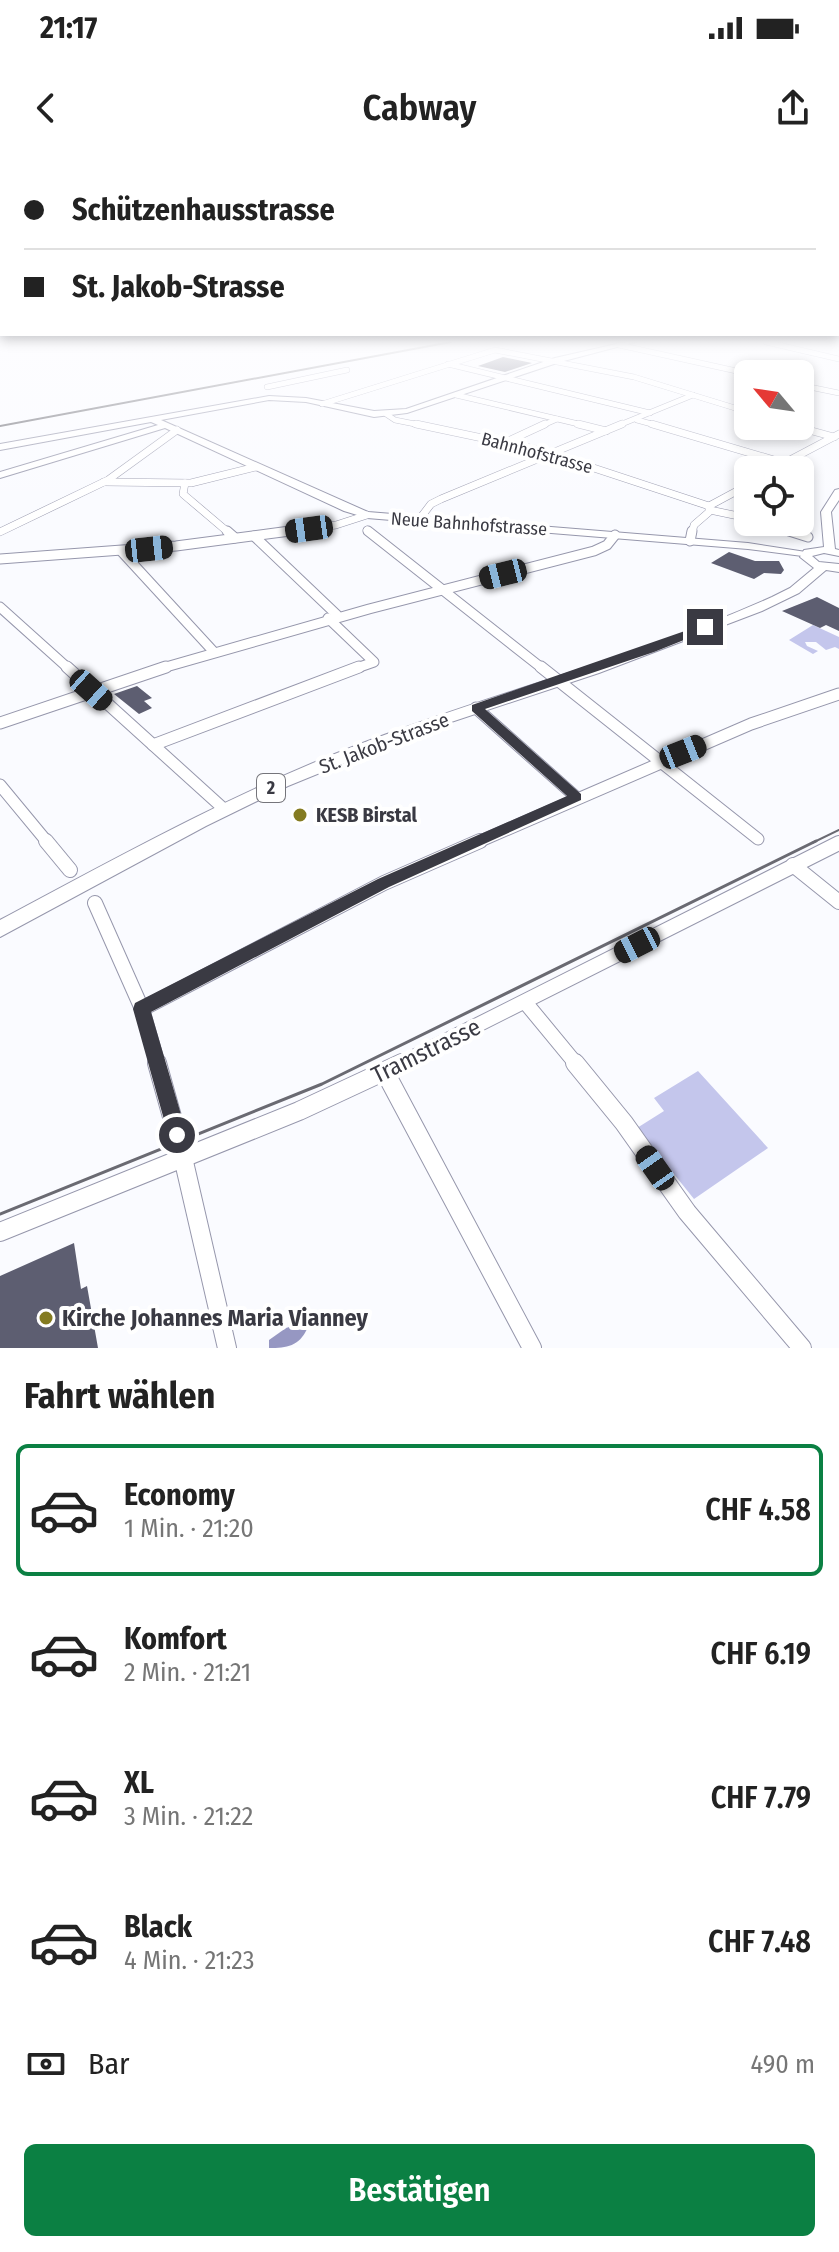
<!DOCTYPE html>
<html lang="de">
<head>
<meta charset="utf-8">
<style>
  body { margin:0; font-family:"Fira Sans Condensed",sans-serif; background:#f6f6f6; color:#222; height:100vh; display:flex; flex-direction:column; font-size:30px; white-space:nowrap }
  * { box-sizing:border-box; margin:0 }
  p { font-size:26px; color:#767676 }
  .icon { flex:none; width:44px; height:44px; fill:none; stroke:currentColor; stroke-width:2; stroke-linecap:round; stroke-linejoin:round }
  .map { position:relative; height:1188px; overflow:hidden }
  .drawer { display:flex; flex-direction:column; background:#fff; flex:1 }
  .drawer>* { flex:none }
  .top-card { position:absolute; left:0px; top:0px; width:840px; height:176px; box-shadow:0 4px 12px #0003; display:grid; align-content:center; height:176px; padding:0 24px; background:#fff }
  .needle { width:52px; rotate:299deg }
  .fabs { position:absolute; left:734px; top:200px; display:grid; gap:16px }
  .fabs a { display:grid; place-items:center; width:80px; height:80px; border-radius:12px; background:#fff; box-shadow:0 4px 12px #0003; font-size:40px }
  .end { position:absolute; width:36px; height:36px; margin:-18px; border:10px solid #3a3a43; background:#fff; box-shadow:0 0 0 4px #fff }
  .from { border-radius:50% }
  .car { position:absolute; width:24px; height:48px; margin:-24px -12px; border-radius:10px; box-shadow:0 0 6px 2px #0007; background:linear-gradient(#222 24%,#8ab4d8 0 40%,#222 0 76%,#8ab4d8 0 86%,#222 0) }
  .top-card b { display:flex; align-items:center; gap:28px; height:76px; font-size:30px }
  .top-card b+b { border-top:2px solid #e0e0e0 }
  .top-card i { width:20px; height:20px; background:#222 }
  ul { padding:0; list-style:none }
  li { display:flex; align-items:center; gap:24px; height:132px; margin:0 16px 12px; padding:0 8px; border:4px solid transparent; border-radius:12px }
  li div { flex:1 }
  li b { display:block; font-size:30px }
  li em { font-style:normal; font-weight:600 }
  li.on { border-color:#0b8043 }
  li>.icon { width:72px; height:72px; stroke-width:1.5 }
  h2 { padding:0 24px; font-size:36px; line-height:96px }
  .pay { display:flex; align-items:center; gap:20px; height:88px; padding:0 24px; font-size:30px }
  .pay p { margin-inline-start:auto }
  .button { display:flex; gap:16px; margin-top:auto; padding:16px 24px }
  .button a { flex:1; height:92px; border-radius:12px; background:#0b8043; color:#fff; font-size:32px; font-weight:600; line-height:92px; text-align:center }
  .status { display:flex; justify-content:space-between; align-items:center; height:56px; padding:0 40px; background:#fff; direction:ltr }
  .status svg { height:22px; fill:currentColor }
  header { display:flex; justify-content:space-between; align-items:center; height:104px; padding:0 24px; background:#fff; font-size:36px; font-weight:600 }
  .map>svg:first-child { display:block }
  .green { fill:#c4c6ec }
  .water { fill:#9697c2 }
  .building { fill:#5d5e71 }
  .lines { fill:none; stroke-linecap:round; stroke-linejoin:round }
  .street-far5-casing { stroke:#9697ac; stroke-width:6 }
  .street-far4-casing { stroke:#9697ac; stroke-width:8 }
  .street-far3-casing { stroke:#9697ac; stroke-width:11 }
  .street-far2-casing { stroke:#9697ac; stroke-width:13 }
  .street-far1-casing { stroke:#9697ac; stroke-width:16 }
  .street-casing { stroke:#9697ac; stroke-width:20 }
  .secondary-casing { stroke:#9697ac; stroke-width:2 }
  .primary-casing { stroke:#9697ac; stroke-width:2 }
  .street-far5 { stroke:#fff; stroke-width:5 }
  .street-far4 { stroke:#fff; stroke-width:7 }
  .street-far3 { stroke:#fff; stroke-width:9 }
  .street-far2 { stroke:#fff; stroke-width:11 }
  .street-far1 { stroke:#fff; stroke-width:14 }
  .street { stroke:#fff; stroke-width:18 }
  .secondary { fill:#fff; fill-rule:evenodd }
  .primary { fill:#fff; fill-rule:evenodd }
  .tram-far1 { stroke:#6a6a72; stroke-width:2 }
  .tram { stroke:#6a6a72; stroke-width:3 }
  .rail { stroke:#6a6a72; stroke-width:2 }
  .route { fill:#3a3a43 }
  .poi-dot { fill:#847b21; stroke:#fff; stroke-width:3 }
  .labels { text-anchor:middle; stroke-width:8; stroke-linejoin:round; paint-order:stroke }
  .far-street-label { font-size:18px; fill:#3a3a43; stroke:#fff }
  .shield { fill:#fff; stroke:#75757b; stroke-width:2 }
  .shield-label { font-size:18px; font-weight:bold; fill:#3a3a43 }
  .street-label { font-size:20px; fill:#3a3a43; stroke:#fff }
  .poi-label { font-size:20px; font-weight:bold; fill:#3a3a43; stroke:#fff; text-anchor:start }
  .near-street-label { font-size:24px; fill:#3a3a43; stroke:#fff }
  .near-poi-label { font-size:24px; font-weight:bold; fill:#3a3a43; stroke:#fff; text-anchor:start }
</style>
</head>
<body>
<div class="status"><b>21:17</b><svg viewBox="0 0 49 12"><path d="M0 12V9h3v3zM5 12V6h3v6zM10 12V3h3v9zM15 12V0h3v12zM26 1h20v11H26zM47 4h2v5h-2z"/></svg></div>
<header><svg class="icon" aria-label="back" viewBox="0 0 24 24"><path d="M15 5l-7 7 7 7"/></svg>Cabway<svg class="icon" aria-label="share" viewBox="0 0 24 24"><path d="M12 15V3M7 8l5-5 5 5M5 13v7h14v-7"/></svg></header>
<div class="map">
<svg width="839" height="1188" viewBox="0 0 839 1188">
  <rect width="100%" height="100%" fill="#fafbff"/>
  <!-- green -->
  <g class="green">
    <polygon points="813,465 839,477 839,489 835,487 826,490 816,482 805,482 807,486 818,491 813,494 789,480"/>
    <polygon points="698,911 768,988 694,1039 637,968 664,951 654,938"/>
  </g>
  <!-- water -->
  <path class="water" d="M 305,1162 L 307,1169 C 299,1186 287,1188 269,1188 L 269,1180 L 286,1168 Z"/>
  <!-- building -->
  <g class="building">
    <polygon points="503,197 532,203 505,212 478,206"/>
    <polygon points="729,392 755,401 779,401 784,410 781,414 764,413 754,419 711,403"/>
    <polygon points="817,437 839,448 839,471 826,465 820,468 782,451"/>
    <polygon points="137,526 152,538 144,541 152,548 139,554 114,534"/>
    <polygon points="74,1083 81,1129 87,1126 98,1188 0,1188 0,1116"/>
  </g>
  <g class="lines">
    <defs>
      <g id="street-far5">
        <polyline points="766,182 839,199"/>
        <polyline points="619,185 750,214"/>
        <polyline points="448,204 650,253"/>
        <polyline points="800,225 839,233"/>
        <polyline points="267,227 347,210"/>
        <polyline points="456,235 587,266"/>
        <polyline points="322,244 495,190 634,217 748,252"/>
        <polyline points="386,254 395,260 425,266"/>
        <polyline points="637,260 659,266"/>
        <polyline points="541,266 557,259"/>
        <polyline points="617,266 693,235"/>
      </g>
      <g id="street-far4">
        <polyline points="416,264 539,290 709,346"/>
        <polyline points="578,264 606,271"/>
        <polyline points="652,264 784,303"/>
        <polyline points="794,266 834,277"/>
        <polyline points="504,283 545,264"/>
        <polyline points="771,310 839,274"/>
        <polyline points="104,322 191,323 256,307"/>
        <polyline points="185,323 183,334 229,373"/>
        <polyline points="709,346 748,325"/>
        <polyline points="710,350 748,358"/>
        <polyline points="418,361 431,344 441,339 622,264"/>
        <polyline points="760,362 795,373"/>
        <polyline points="367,370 371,373"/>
        <polyline points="0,372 108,320 177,270"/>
        <polyline points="275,373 336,365 367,355"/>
        <polyline points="692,373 694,365 709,352 709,346"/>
      </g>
      <g id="street-far3">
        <polyline points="227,371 235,378"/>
        <polyline points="368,371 543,509"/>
        <polyline points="789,371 808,377"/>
        <polyline points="254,376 337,455"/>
        <polyline points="690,381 692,371"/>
        <polyline points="122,392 213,491"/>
        <polyline points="0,399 176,386 290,371"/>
        <polyline points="0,447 69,509"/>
        <polyline points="328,458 374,502 354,509"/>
        <polyline points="159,509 369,449 594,391 607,385 615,375"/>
      </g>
      <g id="street-far2">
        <polyline points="67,507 225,650"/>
        <polyline points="541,507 758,679"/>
        <polyline points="476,548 576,637"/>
        <polyline points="0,563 166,507"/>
        <polyline points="153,585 359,507"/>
        <polyline points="0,625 48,683"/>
        <polyline points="476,683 751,564 839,534"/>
      </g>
      <g id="street-far1">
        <polyline points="46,681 70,710"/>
        <polyline points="793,705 839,742"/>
        <polyline points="95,743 142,849 158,905"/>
        <polyline points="525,842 577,905"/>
        <polyline points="142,849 384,723 480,681"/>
        <polyline points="398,905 839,683"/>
      </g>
      <g id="street">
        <polyline points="157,903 181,989 227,1188"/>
        <polyline points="575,903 624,963 687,1052 802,1188"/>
        <polyline points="385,912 532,1188"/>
        <polyline points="0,1072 299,951 402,903"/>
      </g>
      <polygon id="secondary" points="625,182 636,182 560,202 407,253 374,257 306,242 269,240 161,260 368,352 748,383 806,392 810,393 810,397 748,389 367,358 344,351 165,268 0,318 0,312 158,265 151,262 0,290 0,284 269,236 306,238 374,251 406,249 555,198"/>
      <path id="primary" d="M 839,329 L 839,340 L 831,352 L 835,389 L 839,390 L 839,396 L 824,393 L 812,396 L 819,402 L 839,404 L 839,412 L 826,410 L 799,433 L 762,451 L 599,513 L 418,573 L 288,626 L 206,666 L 0,777 L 0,760 C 118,697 235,632 360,584 C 496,532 639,497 772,437 L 790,428 L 814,408 L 800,397 L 804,390 L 824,387 L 821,352 L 835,330 Z"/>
    </defs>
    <!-- street-far5 casing -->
    <use href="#street-far5" class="street-far5-casing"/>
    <!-- street-far4 casing -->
    <use href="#street-far4" class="street-far4-casing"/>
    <!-- street-far3 casing -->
    <use href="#street-far3" class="street-far3-casing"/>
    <!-- street-far2 casing -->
    <use href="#street-far2" class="street-far2-casing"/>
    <!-- street-far1 casing -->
    <use href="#street-far1" class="street-far1-casing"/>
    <!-- street casing -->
    <use href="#street" class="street-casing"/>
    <!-- secondary casing -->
    <use href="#secondary" class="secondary-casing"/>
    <!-- primary casing -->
    <use href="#primary" class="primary-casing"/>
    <!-- street-far5 -->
    <use href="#street-far5" class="street-far5"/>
    <!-- street-far4 -->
    <use href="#street-far4" class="street-far4"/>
    <!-- street-far3 -->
    <use href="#street-far3" class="street-far3"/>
    <!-- street-far2 -->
    <use href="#street-far2" class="street-far2"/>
    <!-- street-far1 -->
    <use href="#street-far1" class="street-far1"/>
    <!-- street -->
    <use href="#street" class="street"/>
    <!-- secondary -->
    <use href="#secondary" class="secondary"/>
    <!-- primary -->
    <use href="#primary" class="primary"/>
    <!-- tram-far1 -->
    <polyline class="tram-far1" points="812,683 839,670"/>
    <!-- tram -->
    <polyline class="tram" points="0,1054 322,924 816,681"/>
    <!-- rail -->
    <polyline class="rail" points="0,266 451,182"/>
  </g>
  <!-- sky -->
  <linearGradient id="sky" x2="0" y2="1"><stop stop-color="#87a8d9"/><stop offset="0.52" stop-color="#fdfdff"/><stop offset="1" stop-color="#fdfdff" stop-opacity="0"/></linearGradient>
  <rect width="839" height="348" fill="url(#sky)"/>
  <!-- route -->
  <polygon class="route" points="705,464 709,465 709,470 654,492 485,549 581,634 581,640 389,727 151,852 187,975 184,981 177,984 170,981 133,849 135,843 378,719 567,636 472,551 472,545"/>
  <!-- markers -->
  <g class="poi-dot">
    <circle cx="300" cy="655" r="8"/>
    <circle cx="46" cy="1158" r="8"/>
  </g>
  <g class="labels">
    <!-- far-street labels -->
    <g class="far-street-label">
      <text transform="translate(537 293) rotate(15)" y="6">Bahnhofstrasse</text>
      <text transform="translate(469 364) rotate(4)" y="6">Neue Bahnhofstrasse</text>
    </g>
    <!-- shield labels -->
    <rect class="shield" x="257" y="614" width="28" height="28" rx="6"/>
    <g class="shield-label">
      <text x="271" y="634">2</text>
    </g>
    <!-- street labels -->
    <g class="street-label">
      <text transform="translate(384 583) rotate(-21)" y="7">St. Jakob-Strasse</text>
    </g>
    <!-- poi labels -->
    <g class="poi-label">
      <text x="316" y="662">KESB Birstal</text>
    </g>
    <!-- near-street labels -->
    <g class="near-street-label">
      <text transform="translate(426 891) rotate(-26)" y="8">Tramstrasse</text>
    </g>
    <!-- near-poi labels -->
    <g class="near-poi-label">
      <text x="62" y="1166">Kirche Johannes Maria Vianney</text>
    </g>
  </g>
</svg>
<div class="fabs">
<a><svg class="needle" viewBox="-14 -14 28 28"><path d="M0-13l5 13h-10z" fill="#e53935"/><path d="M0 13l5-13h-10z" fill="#767676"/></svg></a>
<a><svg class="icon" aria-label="locate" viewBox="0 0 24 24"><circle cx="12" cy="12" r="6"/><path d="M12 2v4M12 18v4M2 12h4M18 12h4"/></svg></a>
</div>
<i class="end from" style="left:177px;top:975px"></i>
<i class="end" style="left:705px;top:467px"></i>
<i class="car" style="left:309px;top:369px;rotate:262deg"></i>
<i class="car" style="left:149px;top:389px;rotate:84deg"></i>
<i class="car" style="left:503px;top:414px;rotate:256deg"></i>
<i class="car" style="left:91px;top:530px;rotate:132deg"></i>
<i class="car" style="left:683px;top:592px;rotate:68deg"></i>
<i class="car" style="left:637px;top:785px;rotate:243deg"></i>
<i class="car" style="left:655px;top:1008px;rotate:325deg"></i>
<div class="top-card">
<b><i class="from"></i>Schützenhausstrasse</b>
<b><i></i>St. Jakob-Strasse</b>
</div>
</div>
<section class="drawer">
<h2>Fahrt wählen</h2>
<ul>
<li class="on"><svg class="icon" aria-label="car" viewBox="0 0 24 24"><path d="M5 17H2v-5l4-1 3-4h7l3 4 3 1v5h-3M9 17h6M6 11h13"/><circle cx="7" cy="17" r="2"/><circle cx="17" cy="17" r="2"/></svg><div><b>Economy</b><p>1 Min. · 21:20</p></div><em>CHF 4.58</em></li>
<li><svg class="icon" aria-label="car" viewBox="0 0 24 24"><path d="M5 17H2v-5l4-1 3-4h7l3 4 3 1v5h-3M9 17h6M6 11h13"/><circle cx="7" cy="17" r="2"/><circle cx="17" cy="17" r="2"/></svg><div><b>Komfort</b><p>2 Min. · 21:21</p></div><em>CHF 6.19</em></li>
<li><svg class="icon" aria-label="car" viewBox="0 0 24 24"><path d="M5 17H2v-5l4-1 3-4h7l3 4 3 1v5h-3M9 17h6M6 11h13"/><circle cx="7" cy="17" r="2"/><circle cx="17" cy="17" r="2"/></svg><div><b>XL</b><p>3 Min. · 21:22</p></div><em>CHF 7.79</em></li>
<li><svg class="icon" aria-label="car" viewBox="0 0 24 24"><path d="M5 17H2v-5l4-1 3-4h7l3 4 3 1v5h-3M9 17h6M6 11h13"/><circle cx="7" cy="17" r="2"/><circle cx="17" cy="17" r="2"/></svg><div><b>Black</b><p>4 Min. · 21:23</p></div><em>CHF 7.48</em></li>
</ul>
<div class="pay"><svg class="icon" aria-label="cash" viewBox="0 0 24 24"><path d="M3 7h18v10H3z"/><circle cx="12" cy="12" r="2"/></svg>Bar<p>490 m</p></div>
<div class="button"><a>Bestätigen</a></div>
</section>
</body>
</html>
